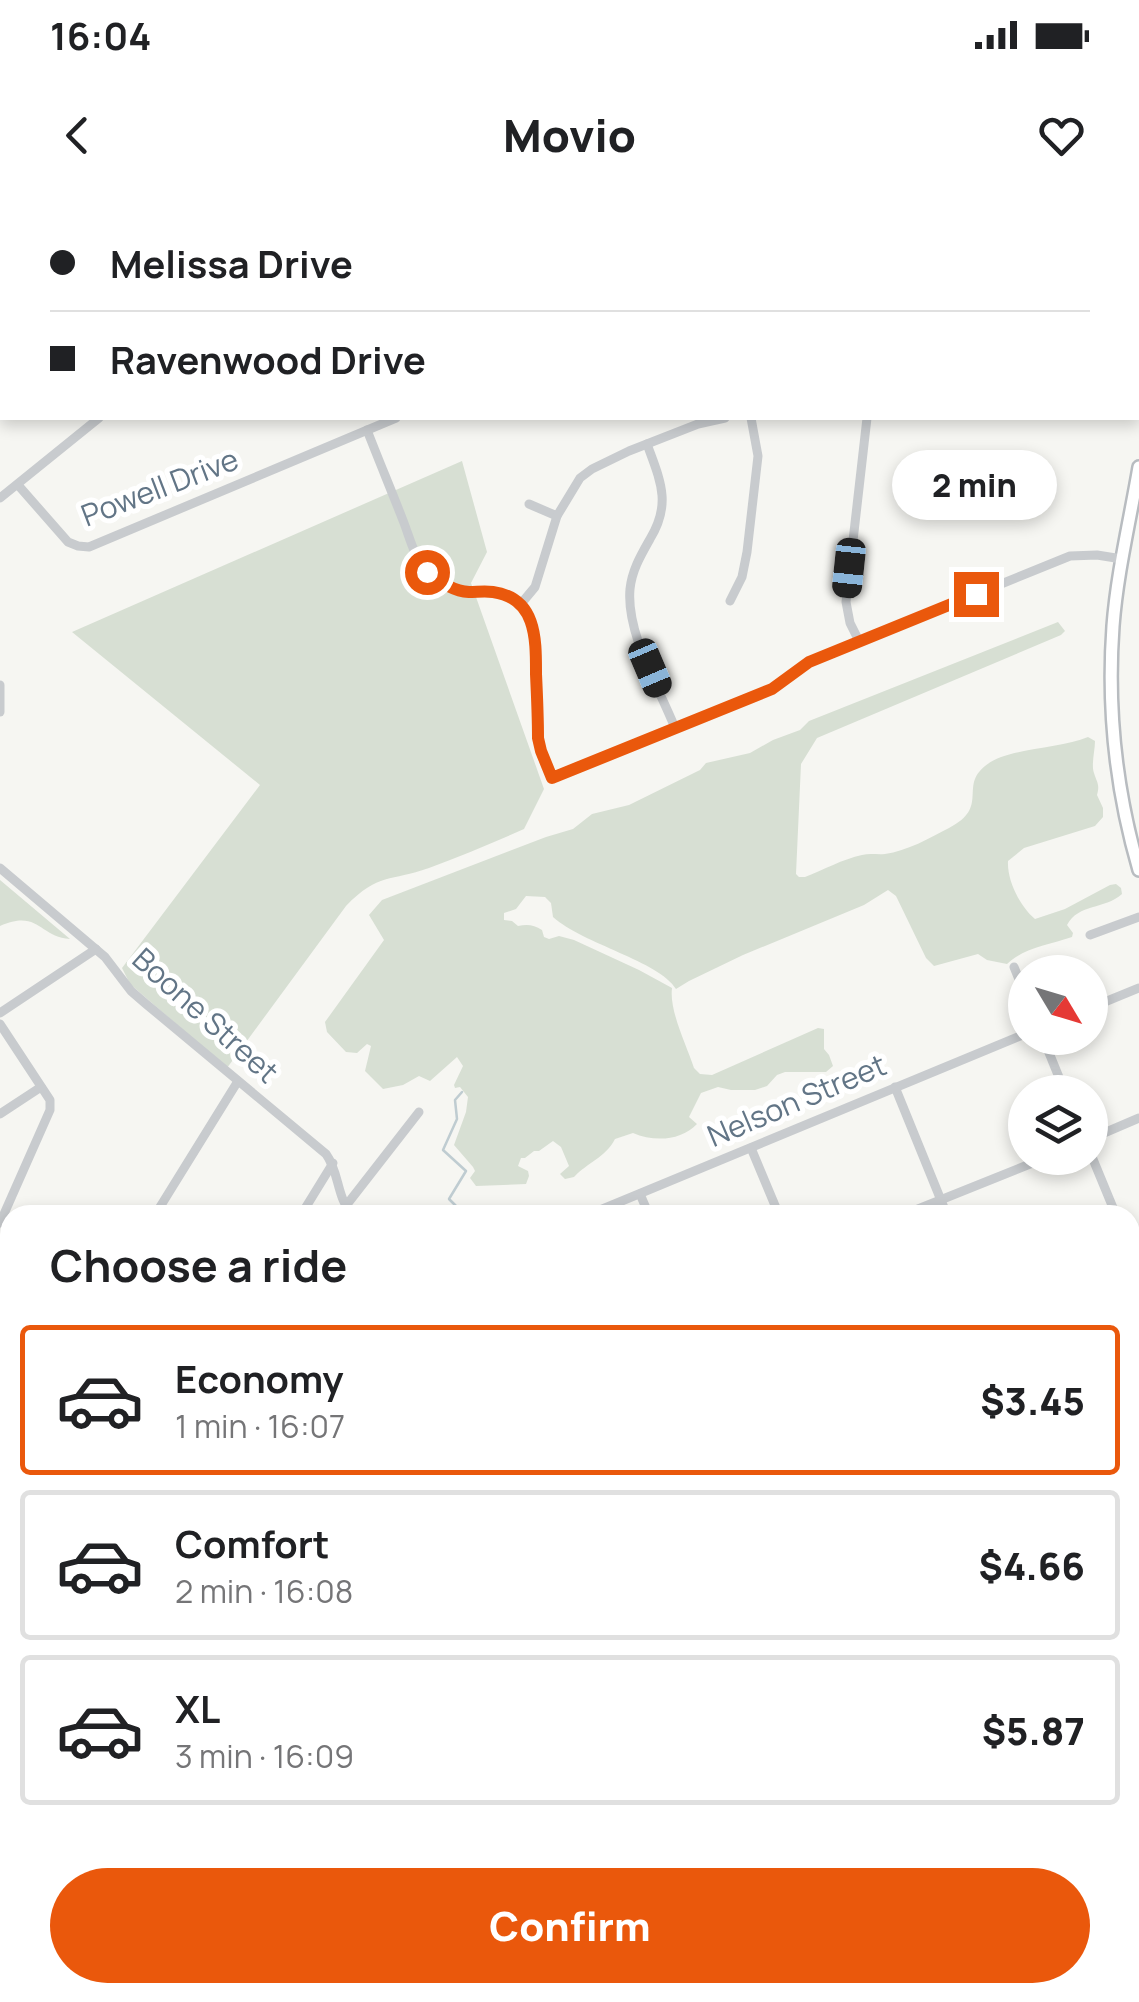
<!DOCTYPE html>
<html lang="en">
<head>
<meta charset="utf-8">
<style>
  body { margin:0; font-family:Manrope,sans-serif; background:#f6f6f6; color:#202124; height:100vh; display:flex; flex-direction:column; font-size:38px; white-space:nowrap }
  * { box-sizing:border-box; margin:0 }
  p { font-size:32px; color:#757577 }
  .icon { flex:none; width:55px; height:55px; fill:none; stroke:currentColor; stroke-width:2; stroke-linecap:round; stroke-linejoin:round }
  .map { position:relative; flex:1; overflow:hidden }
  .panel { position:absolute; left:0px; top:1005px; width:1140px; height:798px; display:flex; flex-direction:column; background:#fff; border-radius:30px 30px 0 0; box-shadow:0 5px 15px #0003 }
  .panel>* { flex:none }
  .hud { position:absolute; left:0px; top:0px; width:1140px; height:220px; box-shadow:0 5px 15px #0003; display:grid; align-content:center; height:220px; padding:0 50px; background:#fff }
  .needle { width:65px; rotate:128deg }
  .buttons { position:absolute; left:1008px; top:755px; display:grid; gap:20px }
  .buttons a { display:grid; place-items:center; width:100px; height:100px; border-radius:50%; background:#fff; box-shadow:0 5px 15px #0003; font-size:50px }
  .end { position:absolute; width:45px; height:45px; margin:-22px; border:12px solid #ea580c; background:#fff; box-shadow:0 0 0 5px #fff }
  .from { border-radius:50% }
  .bubble { position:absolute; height:70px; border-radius:35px; background:#fff; box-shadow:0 5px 15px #0003; font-size:32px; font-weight:800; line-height:70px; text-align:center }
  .car { position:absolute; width:30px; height:60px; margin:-30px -15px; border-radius:12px; box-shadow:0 0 8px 2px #0007; background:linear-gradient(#222 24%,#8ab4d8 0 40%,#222 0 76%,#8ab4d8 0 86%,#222 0) }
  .hud b { display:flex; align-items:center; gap:35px; height:95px; font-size:38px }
  .hud b+b { border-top:2px solid #e0e0e0 }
  .hud i { width:25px; height:25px; background:#202124 }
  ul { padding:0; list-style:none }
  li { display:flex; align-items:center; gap:30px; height:150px; margin:0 20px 15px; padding:0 30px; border:5px solid #e0e0e0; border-radius:10px }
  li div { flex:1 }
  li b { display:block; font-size:38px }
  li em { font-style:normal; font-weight:800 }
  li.selected { border-color:#ea580c }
  li>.icon { width:90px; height:90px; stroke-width:1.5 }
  h2 { padding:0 50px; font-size:45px; line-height:120px }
  .button { display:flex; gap:20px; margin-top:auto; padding:20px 50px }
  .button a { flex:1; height:115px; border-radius:60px; background:#ea580c; color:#fff; font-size:40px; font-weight:800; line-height:115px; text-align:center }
  .status { display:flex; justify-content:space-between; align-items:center; height:70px; padding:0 50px; background:#fff; direction:ltr }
  .status svg { height:28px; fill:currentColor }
  header { display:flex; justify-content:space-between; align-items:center; height:130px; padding:0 50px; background:#fff; font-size:45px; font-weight:800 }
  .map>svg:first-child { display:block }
  .green { fill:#d7dfd3 }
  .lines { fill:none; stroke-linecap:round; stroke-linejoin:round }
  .stream { stroke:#bfccd1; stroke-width:2.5 }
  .major-casing { stroke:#b8bcc0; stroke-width:16 }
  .minor { stroke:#c8cbce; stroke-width:9 }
  .major { stroke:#fff; stroke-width:11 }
  .rail-casing { stroke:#a5abb1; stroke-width:6 }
  .rail { stroke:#fff; stroke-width:2.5; stroke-dasharray:8; stroke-linecap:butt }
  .route { stroke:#ea580c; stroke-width:12 }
  .labels { text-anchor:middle; stroke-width:10; stroke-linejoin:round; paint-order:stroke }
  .street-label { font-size:30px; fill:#627586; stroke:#fff }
</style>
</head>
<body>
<div class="status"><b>16:04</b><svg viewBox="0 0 49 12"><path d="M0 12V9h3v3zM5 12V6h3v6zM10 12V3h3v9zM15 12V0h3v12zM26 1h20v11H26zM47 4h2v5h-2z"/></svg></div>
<header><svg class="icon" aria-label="back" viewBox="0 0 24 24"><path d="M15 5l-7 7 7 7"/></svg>Movio<svg class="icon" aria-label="heart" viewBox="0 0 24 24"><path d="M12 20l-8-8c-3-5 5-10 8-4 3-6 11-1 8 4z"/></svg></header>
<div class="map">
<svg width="1139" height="1802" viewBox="0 0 1139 1802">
  <rect width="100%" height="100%" fill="#f6f6f2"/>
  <!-- green -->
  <g class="green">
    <path d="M 462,261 L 487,352 L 471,383 L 544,589 L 524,629 C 493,643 461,656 429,668 C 390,682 379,672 346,706 L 227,868 L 130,784 L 122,768 L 260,585 L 72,432 Z"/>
    <path d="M 1058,422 L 1065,431 L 1061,435 L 817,538 L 801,564 L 796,674 L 799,677 L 805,677 C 823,670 843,659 862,655 C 870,653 878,655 885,654 C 907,651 930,638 949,628 C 990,607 959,587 985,566 C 1006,548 1059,549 1088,537 L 1095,541 C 1095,551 1091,564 1094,573 C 1097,583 1100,584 1097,595 L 1103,608 L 1103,617 L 1095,626 L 1024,648 L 1008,661 C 1007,681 1020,706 1035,719 L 1065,709 L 1110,685 L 1116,684 L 1121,688 L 1122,694 C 1104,710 1079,703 1067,725 L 1073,733 L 1072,737 C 1049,745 1025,747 1007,764 L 987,760 L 978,754 L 934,766 L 926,758 L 896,696 L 888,690 L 864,705 L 743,755 L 689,781 L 676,789 C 659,761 583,744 553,717 L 551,703 L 545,697 L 526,696 L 516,709 L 504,713 L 504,720 L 512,721 L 518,726 C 528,724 534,725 542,730 L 544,737 L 549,739 L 559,736 L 574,740 L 639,770 L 672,788 C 669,811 687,846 694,868 L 700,874 L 712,875 L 818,828 L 824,829 L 824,849 L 829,855 L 833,866 L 826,872 L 785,872 L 777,875 L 767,886 L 755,890 L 731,890 L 718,887 L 701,893 L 689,917 L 697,924 C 681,941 654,942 633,933 L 615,939 C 606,957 587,963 574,977 L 565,979 L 560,974 L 569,966 L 561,947 L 553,941 L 539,951 L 534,951 L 525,958 L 521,958 L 518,966 L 528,971 L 529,976 L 526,984 L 476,986 L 470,978 L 475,971 L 473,967 L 454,945 L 466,912 L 468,897 L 460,887 L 455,888 L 454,885 L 463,866 L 457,857 L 430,881 L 419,876 L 403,885 L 383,889 L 365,871 L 371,846 L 367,844 L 357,853 L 346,852 L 327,832 L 325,822 L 384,740 L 369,715 L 382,700 L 546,637 L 573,629 L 592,614 L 629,605 L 700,570 L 706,563 L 750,553 L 773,540 L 800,530 L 809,521 Z"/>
    <path d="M 0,680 L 70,739 C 39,737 39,709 0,726 Z"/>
  </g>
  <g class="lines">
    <!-- stream -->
    <g class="stream">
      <polyline points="462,892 455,900 457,919 443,950 466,971 449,999 465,1015"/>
      <polyline points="0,1333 10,1334"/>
      <polyline points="1003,1792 1005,1802"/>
    </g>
    <defs>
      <g id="major">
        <path d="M 1139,267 C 1130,320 1117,373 1113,426 C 1107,509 1116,591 1139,670"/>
        <polyline points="1130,1155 1139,1151"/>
        <polyline points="0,1410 10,1425"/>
        <polyline points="251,1792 258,1802"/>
        <polyline points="430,1802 438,1792"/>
      </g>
    </defs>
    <!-- major casing -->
    <use href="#major" class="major-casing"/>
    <!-- minor -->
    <g class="minor">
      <polyline points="459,0 461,2"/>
      <polyline points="360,2 363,0"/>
      <polyline points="550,2 553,0"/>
      <polyline points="902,2 909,0"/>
      <polyline points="1138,78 1139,78"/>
      <path d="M 367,230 C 379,261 392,292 404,323 C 410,339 415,359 427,372 C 447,393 465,389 491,392 C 537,397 535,440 536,476 C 537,497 538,517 538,538 L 541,551 L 552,577 L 772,489 L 809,462 L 1070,356 L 1097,355 L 1122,359"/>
      <path d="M 647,244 C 660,280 672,303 650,339 C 641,355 632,370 630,389 C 626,433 659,488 675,528"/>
      <polyline points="18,285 68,342 78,346 89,347 396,218"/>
      <polyline points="0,298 99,218"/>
      <polyline points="529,304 557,316"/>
      <polyline points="730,401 742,377 747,352 758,256 751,218"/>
      <polyline points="520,405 535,387 557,316 580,278 592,269 629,251 698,224 725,218"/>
      <polyline points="859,441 850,423 846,402 867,218"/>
      <polyline points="0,485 0,512"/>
      <path d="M 0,668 L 105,757 L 131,791 L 146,804 L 326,954 C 340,973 336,998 353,1015"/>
      <polyline points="1090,735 1139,717"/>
      <polyline points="1014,767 1025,794"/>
      <polyline points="1090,808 1139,788"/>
      <polyline points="0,813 96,749"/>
      <polyline points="0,824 50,900 50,910 0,1023"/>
      <polyline points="1043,838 1065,892"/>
      <polyline points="895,887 947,1015"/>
      <polyline points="0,914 41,887"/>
      <polyline points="1090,939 1139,918"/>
      <polyline points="751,948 779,1015"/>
      <polyline points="1090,952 1116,1015"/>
      <polyline points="640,994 649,1015"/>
      <polyline points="345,1007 419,912"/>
      <polyline points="155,1015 238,881"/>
      <polyline points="301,1015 333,963"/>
      <polyline points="588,1015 1025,834"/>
      <polyline points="903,1015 1045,958"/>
      <polyline points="1130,1052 1139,1049"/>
      <polyline points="0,1220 10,1207"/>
      <polyline points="0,1231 10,1238"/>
      <polyline points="1130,1277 1139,1271"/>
      <polyline points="0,1406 10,1399"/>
      <polyline points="1130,1465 1139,1454"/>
      <polyline points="404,1792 411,1802"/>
      <polyline points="609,1792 621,1802"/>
      <polyline points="829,1792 836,1802"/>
      <polyline points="1054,1792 1060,1802"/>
      <polyline points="231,1802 246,1792"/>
      <polyline points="764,1802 771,1792"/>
      <polyline points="952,1802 966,1792"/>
    </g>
    <!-- major -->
    <use href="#major" class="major"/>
    <defs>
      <g id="rail">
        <polyline points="0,1730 10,1746"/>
        <polyline points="41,1792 47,1802"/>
      </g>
    </defs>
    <!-- rail casing -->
    <use href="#rail" class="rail-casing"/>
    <!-- rail -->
    <use href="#rail" class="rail"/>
  </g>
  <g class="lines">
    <!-- route -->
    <path class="route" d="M 427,372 C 440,381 452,391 469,392 C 477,392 485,391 493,392 C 537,398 536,440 536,474 C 537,495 538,516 538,538 L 541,551 L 552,578 L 772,489 L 809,462 L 976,394"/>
  </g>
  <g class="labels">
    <!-- street labels -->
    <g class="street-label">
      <text transform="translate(160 288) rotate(-21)" y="10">Powell Drive</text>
      <text transform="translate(205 816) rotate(42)" y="10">Boone Street</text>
      <text transform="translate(797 901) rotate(-23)" y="10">Nelson Street</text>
    </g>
  </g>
</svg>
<div class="buttons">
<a><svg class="needle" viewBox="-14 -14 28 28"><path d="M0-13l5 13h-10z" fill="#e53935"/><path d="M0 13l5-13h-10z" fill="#757577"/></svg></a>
<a><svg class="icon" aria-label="layers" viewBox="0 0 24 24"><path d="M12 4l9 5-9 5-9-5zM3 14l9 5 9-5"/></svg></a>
</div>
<i class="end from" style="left:427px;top:372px"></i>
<i class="end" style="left:976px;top:394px"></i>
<div class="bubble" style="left:892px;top:250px;width:165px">2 min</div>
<i class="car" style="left:849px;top:368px;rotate:186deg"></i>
<i class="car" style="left:650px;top:468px;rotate:157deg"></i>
<div class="hud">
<b><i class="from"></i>Melissa Drive</b>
<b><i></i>Ravenwood Drive</b>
</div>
<section class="panel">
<h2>Choose a ride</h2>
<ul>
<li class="selected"><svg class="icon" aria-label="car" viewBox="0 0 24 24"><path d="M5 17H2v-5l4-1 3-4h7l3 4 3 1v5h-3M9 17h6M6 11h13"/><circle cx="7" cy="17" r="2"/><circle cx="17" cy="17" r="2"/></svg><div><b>Economy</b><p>1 min · 16:07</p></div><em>$3.45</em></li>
<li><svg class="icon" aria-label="car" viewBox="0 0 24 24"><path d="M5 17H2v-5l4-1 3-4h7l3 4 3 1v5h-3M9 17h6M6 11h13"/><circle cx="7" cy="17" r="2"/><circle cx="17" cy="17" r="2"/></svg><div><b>Comfort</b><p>2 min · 16:08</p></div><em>$4.66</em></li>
<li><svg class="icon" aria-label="car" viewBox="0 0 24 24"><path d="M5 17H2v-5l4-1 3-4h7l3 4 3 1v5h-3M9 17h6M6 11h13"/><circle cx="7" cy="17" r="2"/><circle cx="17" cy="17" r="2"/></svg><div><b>XL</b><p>3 min · 16:09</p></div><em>$5.87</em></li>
</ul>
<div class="button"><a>Confirm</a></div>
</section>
</div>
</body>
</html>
